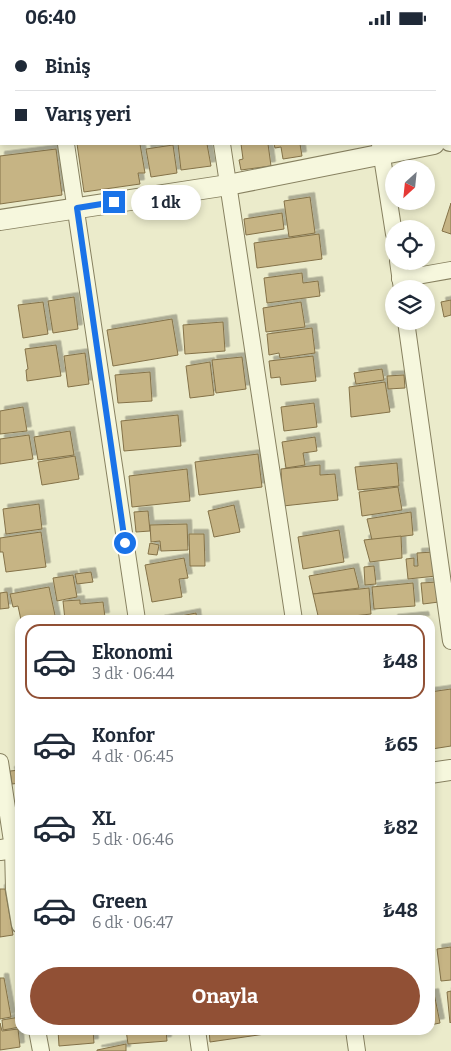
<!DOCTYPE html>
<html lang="tr">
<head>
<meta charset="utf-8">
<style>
  body { margin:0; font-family:Bitter,serif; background:#f6f6f7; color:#1f2937; height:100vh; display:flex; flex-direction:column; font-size:19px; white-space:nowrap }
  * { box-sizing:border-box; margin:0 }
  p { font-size:16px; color:#747a83 }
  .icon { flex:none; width:28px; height:28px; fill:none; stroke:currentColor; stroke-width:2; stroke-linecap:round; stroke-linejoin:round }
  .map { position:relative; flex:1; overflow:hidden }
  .drawer { position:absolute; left:15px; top:580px; width:420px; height:420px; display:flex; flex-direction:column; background:#fff; border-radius:15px; box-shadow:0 2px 8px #0003 }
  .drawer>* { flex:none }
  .hud { position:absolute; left:0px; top:0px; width:451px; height:110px; box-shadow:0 2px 8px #0003; display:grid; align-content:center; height:110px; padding:0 15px; background:#fff }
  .needle { width:32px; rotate:207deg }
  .tools { position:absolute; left:385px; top:125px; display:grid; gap:10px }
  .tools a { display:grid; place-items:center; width:50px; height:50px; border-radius:50%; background:#fff; box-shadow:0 2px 8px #0003; font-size:25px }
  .end { position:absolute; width:22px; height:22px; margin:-11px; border:6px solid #1a73e8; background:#fff; box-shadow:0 0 0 2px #fff }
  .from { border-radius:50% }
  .bubble { position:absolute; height:35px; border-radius:18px; background:#fff; box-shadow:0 2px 8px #0003; font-size:16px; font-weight:700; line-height:35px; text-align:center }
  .hud b { display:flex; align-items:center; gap:18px; height:48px; font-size:19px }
  .hud b+b { border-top:1px solid #e0e1e3 }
  .hud i { width:12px; height:12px; background:#1f2937 }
  ul { padding:9px 0 0; list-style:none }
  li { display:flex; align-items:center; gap:15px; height:75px; margin:0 10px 8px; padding:0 5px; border:2px solid transparent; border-radius:15px }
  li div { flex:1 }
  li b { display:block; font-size:19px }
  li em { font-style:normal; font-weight:700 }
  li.current { border-color:#915035 }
  li>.icon { width:45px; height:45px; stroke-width:1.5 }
  .action { display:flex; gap:10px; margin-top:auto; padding:10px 15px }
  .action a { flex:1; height:58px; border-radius:30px; background:#915035; color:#fff; font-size:20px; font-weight:700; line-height:58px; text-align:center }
  .status { display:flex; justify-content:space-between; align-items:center; height:35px; padding:0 25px; background:#fff; direction:ltr }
  .status svg { height:14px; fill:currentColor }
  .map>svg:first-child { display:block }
  .building { fill:#c6b484; stroke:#847248; filter:url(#shadow) }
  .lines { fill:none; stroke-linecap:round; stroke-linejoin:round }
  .minor-casing { stroke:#878160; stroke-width:18 }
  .tertiary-casing { stroke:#878160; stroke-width:22 }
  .minor { stroke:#f6f7dd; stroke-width:16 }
  .tertiary { stroke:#f6f7dd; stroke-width:20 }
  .route { stroke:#1a73e8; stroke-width:6 }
</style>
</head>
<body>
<div class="status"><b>06:40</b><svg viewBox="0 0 49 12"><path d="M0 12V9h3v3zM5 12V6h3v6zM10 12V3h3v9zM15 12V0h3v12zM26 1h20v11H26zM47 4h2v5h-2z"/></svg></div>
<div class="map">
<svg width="451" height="1016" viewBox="0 0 451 1016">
  <defs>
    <filter id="shadow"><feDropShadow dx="4.5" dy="-4.5" stdDeviation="0" flood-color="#0004"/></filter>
  </defs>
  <rect width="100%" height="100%" fill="#ebebcb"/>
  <!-- building -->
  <g class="building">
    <polygon points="180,0 201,0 202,1 173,1"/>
    <rect x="402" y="0" width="47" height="1"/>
    <polygon points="451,40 451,70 450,70 450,41"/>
    <polygon points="77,109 140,109 145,138 138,138 140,149 84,157"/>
    <polygon points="178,109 207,109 211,131 181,135"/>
    <polygon points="241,109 268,109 271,131 241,135 239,125 243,124"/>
    <polygon points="274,109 300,109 302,121 283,124 281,112 275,113"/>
    <polygon points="173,110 177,138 151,142 146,114"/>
    <polygon points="56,114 62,160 0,169 0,121"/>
    <polygon points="310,162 315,198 289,202 284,166"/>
    <polygon points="451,168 451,199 442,196"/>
    <polygon points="282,178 284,194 246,200 244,184"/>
    <polygon points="319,199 322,224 257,233 254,208"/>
    <polygon points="302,238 303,248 318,246 320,261 267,268 264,243"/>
    <polygon points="74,262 78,294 53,298 48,266"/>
    <polygon points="451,265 451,280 444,282 441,267"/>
    <polygon points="43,267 48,299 23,303 18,270"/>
    <polygon points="301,267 305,292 266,297 263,273"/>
    <polygon points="172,284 178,320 113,331 107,295"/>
    <polygon points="223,287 225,316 185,319 183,290"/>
    <polygon points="312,293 315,318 280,323 279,318 269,320 267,299"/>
    <polygon points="56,310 61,341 27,346 26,335 28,334 25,314"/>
    <polygon points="85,318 89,349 68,352 64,321"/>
    <polygon points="313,321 316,346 281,350 280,342 271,343 269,326"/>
    <polygon points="242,322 246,354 216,358 212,325"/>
    <polygon points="210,327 214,360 190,363 186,331"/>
    <polygon points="382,334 384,345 356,349 354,338"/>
    <polygon points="150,337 152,366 118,368 115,340"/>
    <polygon points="404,340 405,353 388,354 387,341"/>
    <polygon points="385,347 390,377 351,382 349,352"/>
    <polygon points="314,368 317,392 284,396 281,372"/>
    <polygon points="23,372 27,396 0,399 0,376"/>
    <polygon points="178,380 181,411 124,416 121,386"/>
    <polygon points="70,396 74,420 38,425 34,402"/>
    <polygon points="29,400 33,424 0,429 0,404"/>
    <polygon points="315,402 317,416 303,418 305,430 286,433 282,407"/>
    <polygon points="258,419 262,452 199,460 195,427"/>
    <polygon points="75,421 79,444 42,450 38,427"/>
    <polygon points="397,428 399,451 358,455 355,432"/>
    <polygon points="320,430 320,440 335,439 338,465 283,471 281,434"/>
    <polygon points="187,434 190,466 132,472 129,441"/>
    <polygon points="398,452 402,475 362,481 359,457"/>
    <polygon points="39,469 42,494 6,499 3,474"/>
    <polygon points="234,470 240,497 214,502 208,476"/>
    <polygon points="148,476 150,496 136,497 134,477"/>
    <polygon points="411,477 413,500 372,505 367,484"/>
    <polygon points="187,489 188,515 161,516 160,506 151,507 150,490"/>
    <polygon points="339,495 344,527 303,534 298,502"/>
    <polygon points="41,497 46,532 6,537 3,517 0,517 0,503"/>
    <polygon points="189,499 204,499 205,531 190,531"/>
    <polygon points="401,501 402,523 370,527 364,505"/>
    <polygon points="150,508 159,510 157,520 148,519"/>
    <polygon points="434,517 436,541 408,544 406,524 414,523 414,531 418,531 417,518"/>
    <polygon points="184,523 188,543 179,544 182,562 152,567 145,530"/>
    <polygon points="374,531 376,549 365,550 364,532"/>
    <polygon points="354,533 359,553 313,559 309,541"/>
    <polygon points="91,537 93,547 77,549 75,539"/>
    <polygon points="73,540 77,562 57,566 53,543"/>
    <polygon points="437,547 439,567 423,569 421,548"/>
    <polygon points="413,548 415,571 374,574 372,552"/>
    <polygon points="49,552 56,585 21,585 18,571 13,572 10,559"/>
    <polygon points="369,553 371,579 319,585 313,559"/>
    <polygon points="7,557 9,573 0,574 0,558"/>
    <polygon points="80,565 80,569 103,567 105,582 65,585 63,566"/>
    <polygon points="196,578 197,585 160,585"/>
    <polygon points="424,581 425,585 393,585 393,584"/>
    <polygon points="451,654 451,711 432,714 430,704 430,657"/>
    <polygon points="20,735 20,748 12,749 10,736"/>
    <polygon points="20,762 20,779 17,763"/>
    <polygon points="0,854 5,854 13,900 0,902"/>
    <polygon points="451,912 451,945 441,946 437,914"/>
    <polygon points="0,943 4,943 11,982 0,984"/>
    <polygon points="451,956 451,987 450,988 447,957"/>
    <polygon points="434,958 440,988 430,990 430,959"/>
    <polygon points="20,982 20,992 3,995 2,985"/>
    <polygon points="0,988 2,996 18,994 20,1012 0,1015"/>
    <polygon points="58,995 93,995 94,1008 59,1011"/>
    <polygon points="126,995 166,995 167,1006 128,1009"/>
    <polygon points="209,995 272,995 272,998 210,1007"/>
    <polygon points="366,995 407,995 367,996"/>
    <polygon points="126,1009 126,1016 97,1016 97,1015"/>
  </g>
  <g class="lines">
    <defs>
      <g id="minor">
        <polyline points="49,0 49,1"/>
        <polyline points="206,0 206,1"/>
        <polyline points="363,0 363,1"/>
        <polyline points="66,109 137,585"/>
        <polyline points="222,109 294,585"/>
        <polyline points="380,109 394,199"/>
        <polyline points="398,226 402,254"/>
        <polyline points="400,244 451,235"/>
        <polyline points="406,286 451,606"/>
        <polyline points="0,727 13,813 14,854 20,890"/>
        <polyline points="37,995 41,1016"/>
        <polyline points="197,995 200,1016"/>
        <polyline points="354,995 357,1016"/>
      </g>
      <g id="tertiary">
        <polyline points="450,106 451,105"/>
        <polyline points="0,185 228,150 434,109"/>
        <polyline points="430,738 451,735"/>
        <polyline points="0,815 20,812"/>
      </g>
    </defs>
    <!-- minor casing -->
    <use href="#minor" class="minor-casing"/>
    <!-- tertiary casing -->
    <use href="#tertiary" class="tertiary-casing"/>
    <!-- minor -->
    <use href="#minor" class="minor"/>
    <!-- tertiary -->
    <use href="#tertiary" class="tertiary"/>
  </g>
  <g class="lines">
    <!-- route -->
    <polyline class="route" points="114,167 77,173 125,508"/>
  </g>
</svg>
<div class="tools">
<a><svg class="needle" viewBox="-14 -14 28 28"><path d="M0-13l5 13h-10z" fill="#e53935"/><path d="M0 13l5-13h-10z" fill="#747a83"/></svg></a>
<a><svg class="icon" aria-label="locate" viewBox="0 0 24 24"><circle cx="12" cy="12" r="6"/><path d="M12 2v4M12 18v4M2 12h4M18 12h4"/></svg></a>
<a><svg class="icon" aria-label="layers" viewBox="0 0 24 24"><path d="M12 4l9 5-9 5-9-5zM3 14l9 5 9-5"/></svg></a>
</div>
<i class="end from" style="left:125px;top:508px"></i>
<i class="end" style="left:114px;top:167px"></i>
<div class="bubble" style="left:131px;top:150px;width:70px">1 dk</div>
<div class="hud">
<b><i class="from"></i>Biniş</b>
<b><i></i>Varış yeri</b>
</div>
<section class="drawer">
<ul>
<li class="current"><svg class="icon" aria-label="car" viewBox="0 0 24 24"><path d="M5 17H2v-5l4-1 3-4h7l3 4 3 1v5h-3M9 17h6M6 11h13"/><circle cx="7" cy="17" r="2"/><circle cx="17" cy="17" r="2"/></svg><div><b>Ekonomi</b><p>3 dk · 06:44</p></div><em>₺48</em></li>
<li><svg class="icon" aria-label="car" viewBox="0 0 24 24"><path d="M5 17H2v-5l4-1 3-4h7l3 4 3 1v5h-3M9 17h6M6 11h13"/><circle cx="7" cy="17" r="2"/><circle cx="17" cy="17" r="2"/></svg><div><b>Konfor</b><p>4 dk · 06:45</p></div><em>₺65</em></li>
<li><svg class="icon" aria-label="car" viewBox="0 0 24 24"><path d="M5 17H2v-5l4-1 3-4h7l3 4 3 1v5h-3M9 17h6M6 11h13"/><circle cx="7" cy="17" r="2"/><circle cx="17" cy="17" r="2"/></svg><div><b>XL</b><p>5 dk · 06:46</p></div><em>₺82</em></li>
<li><svg class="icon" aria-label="car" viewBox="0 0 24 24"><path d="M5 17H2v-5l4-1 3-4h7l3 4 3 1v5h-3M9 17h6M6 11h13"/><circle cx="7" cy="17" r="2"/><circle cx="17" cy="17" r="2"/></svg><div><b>Green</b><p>6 dk · 06:47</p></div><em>₺48</em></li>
</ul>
<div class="action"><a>Onayla</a></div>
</section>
</div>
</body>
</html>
